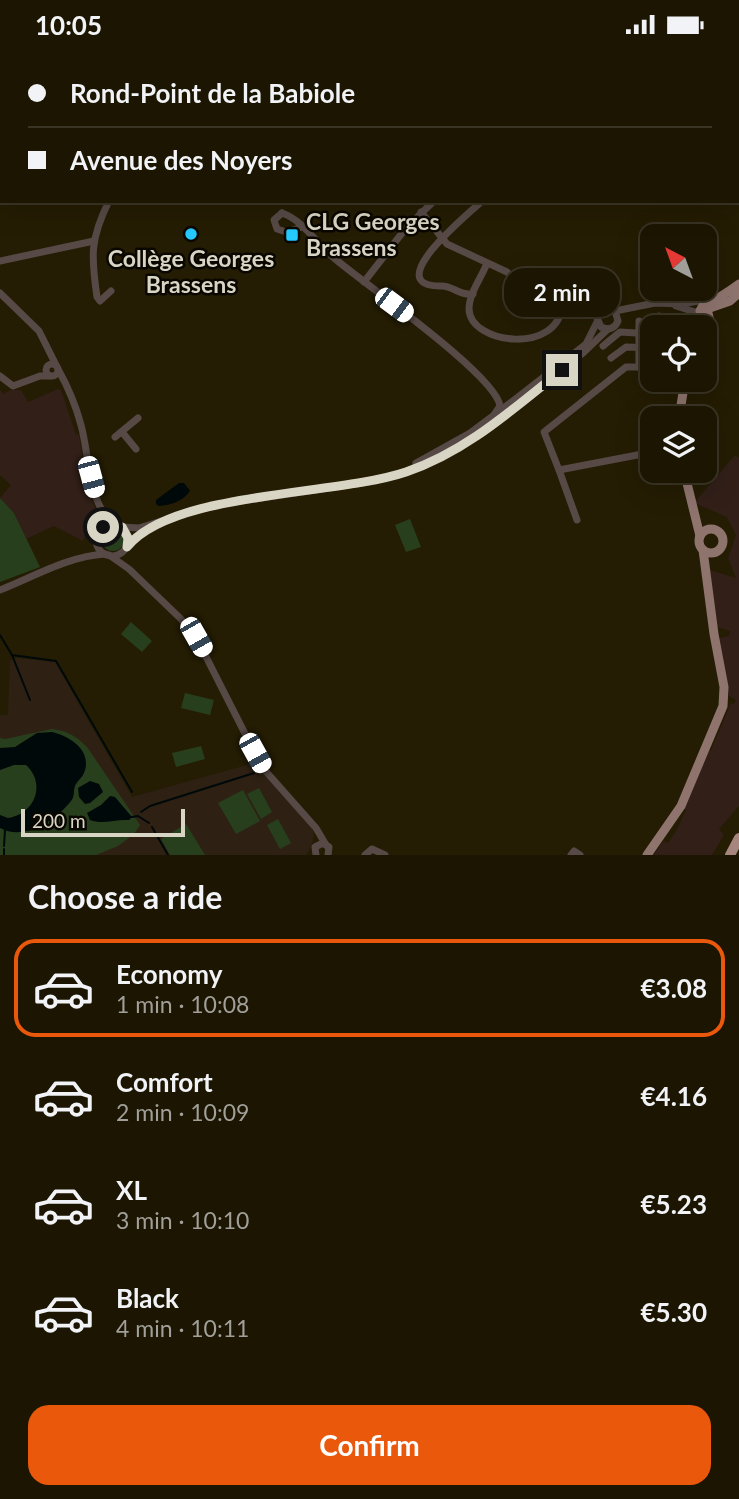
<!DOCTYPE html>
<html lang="en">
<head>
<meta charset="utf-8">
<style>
  body { margin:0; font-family:Lato,sans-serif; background:#282211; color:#f1f3f6; height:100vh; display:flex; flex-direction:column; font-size:26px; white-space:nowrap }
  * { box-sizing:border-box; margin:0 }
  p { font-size:23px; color:#a09f99 }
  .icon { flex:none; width:38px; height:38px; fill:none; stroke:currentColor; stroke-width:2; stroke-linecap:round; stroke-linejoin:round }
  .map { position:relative; height:806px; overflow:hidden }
  .side { display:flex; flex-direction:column; background:#1b1502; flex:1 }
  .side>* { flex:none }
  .hud { position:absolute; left:0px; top:0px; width:740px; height:154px; box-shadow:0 7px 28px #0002,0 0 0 2px #393424; display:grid; align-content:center; height:154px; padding:0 28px; background:#1b1502 }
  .needle { width:46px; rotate:319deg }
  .controls { position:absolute; left:640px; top:175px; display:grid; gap:14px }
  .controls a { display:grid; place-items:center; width:77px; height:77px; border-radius:14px; background:#1b1502; box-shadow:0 7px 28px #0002,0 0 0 2px #393424; font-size:35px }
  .scale { position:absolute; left:21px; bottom:18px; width:164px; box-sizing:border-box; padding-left:7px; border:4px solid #d9d5c5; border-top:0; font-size:19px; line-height:24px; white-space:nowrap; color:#d9d5c5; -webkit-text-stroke:5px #0a0701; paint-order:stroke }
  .end { position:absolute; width:32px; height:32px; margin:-16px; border:9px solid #d9d5c5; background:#111; box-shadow:0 0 0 4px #111 }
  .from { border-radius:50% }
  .bubble { position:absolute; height:49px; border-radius:21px; background:#1b1502; box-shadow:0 7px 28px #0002,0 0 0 2px #393424; font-size:23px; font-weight:700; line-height:49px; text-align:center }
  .car { position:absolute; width:21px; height:42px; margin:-21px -10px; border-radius:9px; box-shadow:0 0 5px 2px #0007; background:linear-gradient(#fff 24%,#345 0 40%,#fff 0 76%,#345 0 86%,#fff 0) }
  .hud b { display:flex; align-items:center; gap:24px; height:66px; font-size:26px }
  .hud b+b { border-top:2px solid #393424 }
  .hud i { width:18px; height:18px; background:#f1f3f6 }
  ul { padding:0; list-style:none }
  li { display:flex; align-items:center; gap:21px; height:98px; margin:0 14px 10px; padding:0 14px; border:4px solid transparent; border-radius:21px }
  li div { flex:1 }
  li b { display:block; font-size:26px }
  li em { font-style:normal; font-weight:700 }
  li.selected { border-color:#ea580c }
  li>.icon { width:63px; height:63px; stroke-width:1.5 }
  h2 { padding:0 28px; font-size:32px; line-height:84px }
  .button { display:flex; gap:14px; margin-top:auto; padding:14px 28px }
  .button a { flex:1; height:80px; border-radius:21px; background:#ea580c; color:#fff; font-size:28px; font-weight:700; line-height:80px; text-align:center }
  .status { display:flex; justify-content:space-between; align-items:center; height:49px; padding:0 35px; background:#1b1502; direction:ltr }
  .status svg { height:19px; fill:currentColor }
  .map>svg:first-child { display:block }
  .commercial { fill:#2e2114 }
  .industrial { fill:#311f18 }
  .green { fill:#283f1d }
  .water { fill:#000909 }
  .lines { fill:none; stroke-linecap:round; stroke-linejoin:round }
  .stream { stroke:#000909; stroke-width:2 }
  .minor { stroke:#564946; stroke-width:7 }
  .major { stroke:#8f746e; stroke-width:9 }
  .highway { stroke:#a5857d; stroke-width:10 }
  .route { stroke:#d9d5c5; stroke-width:9 }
  .poi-dot { fill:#25c9fe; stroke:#0a0701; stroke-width:2.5 }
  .labels { text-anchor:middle; stroke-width:5; stroke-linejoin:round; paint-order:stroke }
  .poi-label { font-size:23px; font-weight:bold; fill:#d9d5c5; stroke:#0a0701; text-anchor:start }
</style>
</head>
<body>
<div class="status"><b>10:05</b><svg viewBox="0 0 49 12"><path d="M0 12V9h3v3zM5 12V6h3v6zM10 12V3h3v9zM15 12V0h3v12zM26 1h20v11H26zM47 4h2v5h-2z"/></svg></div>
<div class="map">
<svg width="739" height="806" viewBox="0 0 739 806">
  <rect width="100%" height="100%" fill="#241c03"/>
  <!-- commercial -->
  <polygon class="commercial" points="17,609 55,613 132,748 254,714 310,775 314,785 312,796 306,806 0,806 0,666 8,666 10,611"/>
  <!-- industrial -->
  <g class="industrial">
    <polygon points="58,340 61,341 76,385 79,386 85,424 80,427 82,434 86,433 96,462 83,492 54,477 26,490 14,464 0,449 11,436 0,426 0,341 4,345 10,341 21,341 28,353"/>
    <polygon points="735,406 739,409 739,757 719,780 724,786 712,806 653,806 664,792 668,794 677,781 686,761 684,759 709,702 711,701 731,654 734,655 736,651 729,647 719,593 719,589 729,587 730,582 717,578 707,520 736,529 728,509 736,486 727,468 694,454"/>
  </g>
  <!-- green -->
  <g class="green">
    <polygon points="0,449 14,464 40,518 0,533"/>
    <polygon points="410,470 421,498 406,503 395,476"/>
    <circle cx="113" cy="491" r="11"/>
    <polygon points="131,573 152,592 142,603 121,585"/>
    <polygon points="185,644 214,651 210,666 181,659"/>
    <path d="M 52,680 C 68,682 76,687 87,698 L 140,776 L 134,785 L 118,797 L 96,806 L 0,806 L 0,689 L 5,690 Z"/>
    <polygon points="201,697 205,710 176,718 172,704"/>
    <polygon points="259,739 272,763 261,770 247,745"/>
    <polygon points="243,741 260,772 236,785 218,754"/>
    <polygon points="278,770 291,794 280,800 267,776"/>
    <polygon points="186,775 205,806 170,806 161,790"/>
  </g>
  <!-- water -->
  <g class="water">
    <path d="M 179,434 L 184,434 L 190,442 C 183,452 171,456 159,457 L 156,455 L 156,451 Z"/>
    <path d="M 52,683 C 70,687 93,702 84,724 C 82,729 77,732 75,737 C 73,743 75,747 71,752 C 55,772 24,792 0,779 L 0,766 L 8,769 C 34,766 47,735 26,716 L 14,716 L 0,721 L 0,699 L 15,698 L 37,684 Z"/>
    <polygon points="90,732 99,735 103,743 90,754 85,755 79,748 78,739"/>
    <path d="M 110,747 L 115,748 L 132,768 L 129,771 C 115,770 103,776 90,771 L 87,764 L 101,756 Z"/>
  </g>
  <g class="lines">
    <!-- stream -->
    <g class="stream">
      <polyline points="716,0 718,2"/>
      <polyline points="738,18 739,18"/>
      <polyline points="0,586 12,606 30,651"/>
      <polyline points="12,606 56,612 132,743"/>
      <polyline points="141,763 150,757 254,724"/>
      <polyline points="132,768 138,767 149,774"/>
      <polyline points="152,778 168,806"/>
      <polyline points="4,797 5,781"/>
      <polyline points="4,806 4,800"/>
    </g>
    <!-- minor -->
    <g class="minor">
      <polyline points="0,75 2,76"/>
      <polyline points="0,100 2,97"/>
      <path d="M 109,152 C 90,190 91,207 97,248 L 100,252 L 111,242"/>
      <polyline points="421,163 447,195 507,223 537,251 554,254 582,255 602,261"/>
      <path d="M 282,164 C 303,171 317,195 334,209 C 363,234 496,326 500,357 L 494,366"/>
      <polyline points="282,164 274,171 277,180 286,183 302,178"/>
      <polyline points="0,212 94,192"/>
      <path d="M 487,214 C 482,228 469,244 469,260 C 470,296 560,306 562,255"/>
      <polyline points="364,233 406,179 434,152"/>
      <polyline points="0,244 39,282 57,318"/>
      <path d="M 473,245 C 460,247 453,237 442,237 C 377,238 470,164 482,152"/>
      <polyline points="676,257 695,263 705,261"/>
      <path d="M 615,262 L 618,272 C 615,279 609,282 601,278 L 597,269 L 600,263 L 606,259 L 615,262 L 655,254 L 682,255 L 714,249"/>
      <polyline points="639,272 639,318"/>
      <polyline points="659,278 659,267"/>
      <polyline points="603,297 620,283 653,285"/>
      <polyline points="611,309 626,298 653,299"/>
      <circle cx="52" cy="321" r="6"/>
      <polyline points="653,318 626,318 544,383 559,421 653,403"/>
      <path d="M 58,320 C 68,338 76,357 81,376 C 90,409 87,449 112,475"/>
      <polyline points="0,327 13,337 40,327 50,327"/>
      <polyline points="122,383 136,400"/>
      <polyline points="115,388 138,369"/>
      <polyline points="416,414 470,384 518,348 586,295 597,273"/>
      <polyline points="559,421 577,471"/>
      <circle cx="112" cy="491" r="16"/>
      <polyline points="122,478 139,479 196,461 228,454 376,432 428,415 451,403 495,373 583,304 608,280"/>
      <polyline points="109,506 129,520 180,569 196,588 262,718 316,779 326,796"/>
      <path d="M 0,541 C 33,528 69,507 105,505"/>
      <polyline points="316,806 315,798 323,794 329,798 328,806"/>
      <polyline points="365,806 372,800 385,806"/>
      <polyline points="571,806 574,802 580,806"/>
    </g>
    <!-- major -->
    <g class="major">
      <path d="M 703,278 L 700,262 L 702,258 C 715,251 727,244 739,235"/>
      <polyline points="705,282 710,272 707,260 730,252 739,244"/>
      <polyline points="679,369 685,331"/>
      <polyline points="684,422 700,487"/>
      <circle cx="711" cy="492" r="12"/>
      <polyline points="647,806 681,757 723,657 724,638 714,585 703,501"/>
    </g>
    <!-- highway -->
    <polyline class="highway" points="730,806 739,789"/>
  </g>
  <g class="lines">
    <!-- route -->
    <path class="route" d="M 103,478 L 112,475 L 122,478 L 128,489 L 127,498 C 172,442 335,447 406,423 C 466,403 514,359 562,321"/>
  </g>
  <!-- markers -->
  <g class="poi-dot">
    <circle cx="191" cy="185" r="7"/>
    <rect x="285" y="179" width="14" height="14" rx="3.5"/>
  </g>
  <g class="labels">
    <!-- poi labels -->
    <g class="poi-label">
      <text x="306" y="181">CLG Georges<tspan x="306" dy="26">Brassens</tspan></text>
      <text x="191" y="218" text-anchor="middle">Collège Georges<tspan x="191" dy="26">Brassens</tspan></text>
    </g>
  </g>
</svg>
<div class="controls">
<a><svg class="needle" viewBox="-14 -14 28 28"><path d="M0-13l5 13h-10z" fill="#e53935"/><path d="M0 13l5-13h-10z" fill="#a09f99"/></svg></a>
<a><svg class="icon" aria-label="locate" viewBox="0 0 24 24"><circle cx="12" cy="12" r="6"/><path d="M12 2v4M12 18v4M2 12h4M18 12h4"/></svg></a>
<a><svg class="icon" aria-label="layers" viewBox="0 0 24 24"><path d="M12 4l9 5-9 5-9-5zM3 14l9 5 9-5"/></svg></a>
</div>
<div class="scale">200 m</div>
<i class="end from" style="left:103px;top:478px"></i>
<i class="end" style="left:562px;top:321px"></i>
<div class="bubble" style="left:504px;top:219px;width:116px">2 min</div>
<i class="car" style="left:394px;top:256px;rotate:127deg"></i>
<i class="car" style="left:91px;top:428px;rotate:165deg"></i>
<i class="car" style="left:196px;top:588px;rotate:150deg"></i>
<i class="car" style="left:255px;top:704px;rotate:151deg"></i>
<div class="hud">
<b><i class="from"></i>Rond-Point de la Babiole</b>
<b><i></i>Avenue des Noyers</b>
</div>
</div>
<section class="side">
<h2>Choose a ride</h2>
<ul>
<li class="selected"><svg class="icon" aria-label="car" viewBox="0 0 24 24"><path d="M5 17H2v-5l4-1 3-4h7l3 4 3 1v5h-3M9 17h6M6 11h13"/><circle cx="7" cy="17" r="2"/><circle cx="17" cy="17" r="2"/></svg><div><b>Economy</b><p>1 min · 10:08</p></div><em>€3.08</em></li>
<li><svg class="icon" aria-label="car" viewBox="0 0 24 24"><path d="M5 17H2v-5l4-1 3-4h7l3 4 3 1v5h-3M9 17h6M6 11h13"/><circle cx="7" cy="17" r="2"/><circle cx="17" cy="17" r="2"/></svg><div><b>Comfort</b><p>2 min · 10:09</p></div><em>€4.16</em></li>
<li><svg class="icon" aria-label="car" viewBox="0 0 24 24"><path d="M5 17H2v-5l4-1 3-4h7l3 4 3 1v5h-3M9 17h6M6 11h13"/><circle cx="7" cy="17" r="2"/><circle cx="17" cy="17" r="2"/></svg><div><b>XL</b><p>3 min · 10:10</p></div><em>€5.23</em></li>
<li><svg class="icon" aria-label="car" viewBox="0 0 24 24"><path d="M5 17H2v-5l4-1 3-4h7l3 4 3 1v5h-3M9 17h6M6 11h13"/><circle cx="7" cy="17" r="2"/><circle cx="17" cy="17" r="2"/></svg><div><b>Black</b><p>4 min · 10:11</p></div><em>€5.30</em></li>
</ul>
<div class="button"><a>Confirm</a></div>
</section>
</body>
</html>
